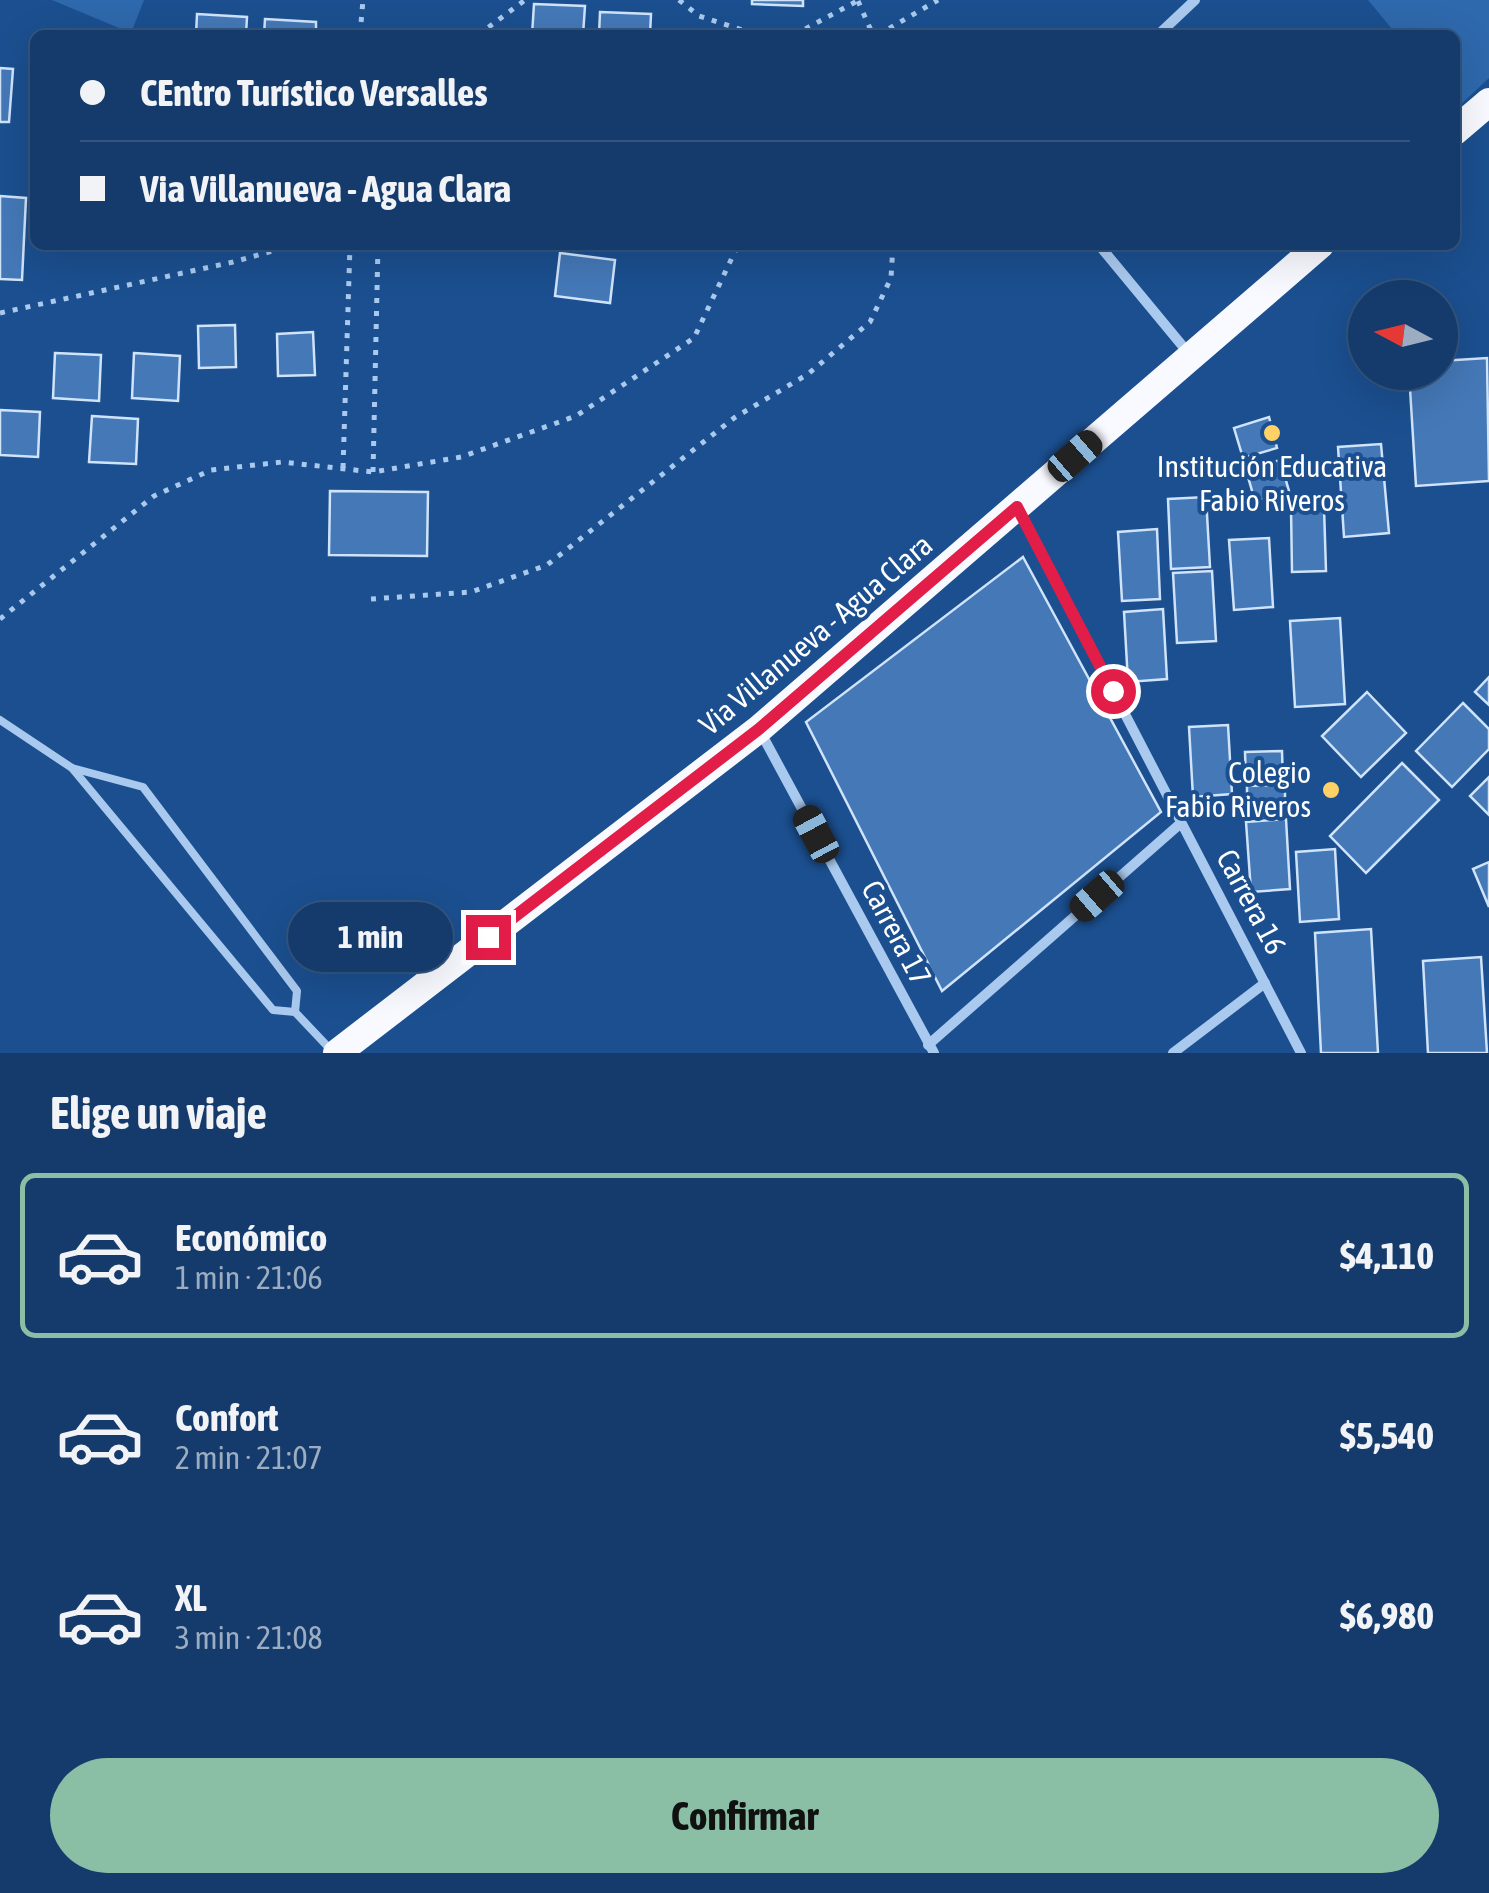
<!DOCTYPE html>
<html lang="es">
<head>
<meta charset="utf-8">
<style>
  body { margin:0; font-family:"Asap Condensed",sans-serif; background:#1d4271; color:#f1f3f6; height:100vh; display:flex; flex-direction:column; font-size:38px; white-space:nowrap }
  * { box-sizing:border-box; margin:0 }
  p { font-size:32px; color:#9dadc1 }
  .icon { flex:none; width:55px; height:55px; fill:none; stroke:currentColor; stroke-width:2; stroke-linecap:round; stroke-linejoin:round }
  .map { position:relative; height:1053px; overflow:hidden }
  .side { display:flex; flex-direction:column; background:#143b6b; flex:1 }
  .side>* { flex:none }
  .top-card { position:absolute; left:30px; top:30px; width:1430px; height:220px; border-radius:15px; box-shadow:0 10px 40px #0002,0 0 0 2px #33557e; display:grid; align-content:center; height:220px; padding:0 50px; background:#143b6b }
  .needle { width:65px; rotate:277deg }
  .fabs { position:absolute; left:1348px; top:280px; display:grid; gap:20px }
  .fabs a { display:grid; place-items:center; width:110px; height:110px; border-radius:50%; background:#143b6b; box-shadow:0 10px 40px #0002,0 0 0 2px #33557e; font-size:50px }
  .end { position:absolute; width:45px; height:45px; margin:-22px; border:12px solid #e11d48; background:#fff; box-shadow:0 0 0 5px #fff }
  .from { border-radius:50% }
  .bubble { position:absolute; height:70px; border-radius:35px; background:#143b6b; box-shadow:0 10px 40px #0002,0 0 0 2px #33557e; font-size:32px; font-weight:700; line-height:70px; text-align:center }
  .car { position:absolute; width:30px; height:60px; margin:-30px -15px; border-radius:12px; box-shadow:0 0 8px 2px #0007; background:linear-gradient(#222 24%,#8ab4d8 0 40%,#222 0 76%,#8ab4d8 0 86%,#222 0) }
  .top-card b { display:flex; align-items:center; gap:35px; height:95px; font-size:38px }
  .top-card b+b { border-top:2px solid #33557e }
  .top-card i { width:25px; height:25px; background:#f1f3f6 }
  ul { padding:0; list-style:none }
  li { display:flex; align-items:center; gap:30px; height:165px; margin:0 20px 15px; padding:0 30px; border:5px solid transparent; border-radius:15px }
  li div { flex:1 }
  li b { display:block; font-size:38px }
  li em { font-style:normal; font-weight:700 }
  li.active { border-color:#8abfa5 }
  li>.icon { width:90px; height:90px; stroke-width:1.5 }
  h2 { padding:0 50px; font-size:45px; line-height:120px }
  .action { display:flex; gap:20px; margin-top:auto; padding:20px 50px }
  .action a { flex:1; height:115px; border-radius:60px; background:#8abfa5; color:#111; font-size:40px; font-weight:700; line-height:115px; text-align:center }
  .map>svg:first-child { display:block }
  .green { fill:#2e69ad }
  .building { fill:#4478b7; stroke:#cfe3fa; stroke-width:2.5 }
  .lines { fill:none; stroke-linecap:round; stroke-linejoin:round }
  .path { stroke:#a9c9ee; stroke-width:5; stroke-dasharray:5 8; stroke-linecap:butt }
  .service { stroke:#a9c9ee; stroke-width:8 }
  .minor { stroke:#a9c9ee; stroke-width:10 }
  .trunk { stroke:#f8faff; stroke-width:28 }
  .route { stroke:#e11d48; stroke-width:12 }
  .poi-dot { fill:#ffd166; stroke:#1b4f8f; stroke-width:4 }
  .labels { text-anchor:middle; stroke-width:8; stroke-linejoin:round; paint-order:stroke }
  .poi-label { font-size:30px; fill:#fff; stroke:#1b4f8f }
  .street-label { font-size:30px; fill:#fff; stroke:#1b4f8f }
</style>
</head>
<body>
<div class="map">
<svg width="1489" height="1053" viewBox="0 0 1489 1053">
  <rect width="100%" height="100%" fill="#1b4f8f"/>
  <!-- green -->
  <g class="green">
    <polygon points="52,0 144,0 131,33"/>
    <polygon points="1368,0 1489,0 1489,78 1457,108 1455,35 1397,35"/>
  </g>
  <!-- building -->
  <g class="building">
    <polygon points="752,0 803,0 803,6 752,4"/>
    <polygon points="534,4 585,6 583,35 532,35"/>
    <polygon points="600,12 651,14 650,35 599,35"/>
    <polygon points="197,14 247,17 246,35 196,35"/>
    <polygon points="265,19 316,22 316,35 264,35"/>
    <polygon points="0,68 13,69 9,122 0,122"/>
    <polygon points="0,196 26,198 22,280 0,279"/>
    <polygon points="560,253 615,260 610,303 555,296"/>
    <polygon points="235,325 236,367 199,368 198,326"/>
    <polygon points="313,332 315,375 278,376 277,334"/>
    <polygon points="55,353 101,355 99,401 53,398"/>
    <polygon points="134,353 180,356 178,401 132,398"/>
    <polygon points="1487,358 1489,481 1416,486 1409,372 1440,372 1440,361"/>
    <polygon points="0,410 40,412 38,457 0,455"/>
    <polygon points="92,416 138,419 136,464 89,462"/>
    <polygon points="1269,417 1277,448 1243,458 1234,428"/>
    <polygon points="1381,444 1389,533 1344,537 1338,447"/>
    <polygon points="1280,460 1289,491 1255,501 1246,470"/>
    <polygon points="330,491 428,492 427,556 329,555"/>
    <polygon points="1206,497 1210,567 1171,569 1168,499"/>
    <polygon points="1324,507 1326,571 1292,572 1291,508"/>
    <polygon points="1157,529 1160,599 1122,601 1118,532"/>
    <polygon points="1269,538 1273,607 1234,610 1229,540"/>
    <polygon points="1023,557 1161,812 942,991 806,722"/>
    <polygon points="1212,571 1216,641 1177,643 1173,573"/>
    <polygon points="1163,609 1167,679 1128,682 1124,612"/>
    <polygon points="1340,618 1345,704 1295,707 1290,621"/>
    <polygon points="1489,677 1489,705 1475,692"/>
    <polygon points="1367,692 1406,733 1361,777 1322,736"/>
    <polygon points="1463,703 1489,729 1489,749 1452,787 1416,751"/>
    <polygon points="1228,725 1232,794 1193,797 1189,727"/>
    <polygon points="1282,751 1283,782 1246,783 1245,752"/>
    <polygon points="1402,763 1439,800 1366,873 1330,836"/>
    <polygon points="1489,777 1489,815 1470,796"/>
    <polygon points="1285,785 1285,816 1247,817 1247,786"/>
    <polygon points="1286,819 1290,889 1251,892 1246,822"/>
    <polygon points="1335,849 1339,919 1300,922 1296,852"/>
    <polygon points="1489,862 1489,907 1473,869"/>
    <polygon points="1371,929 1378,1053 1321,1053 1315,933"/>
    <polygon points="1481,957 1487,1053 1428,1053 1423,961"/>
  </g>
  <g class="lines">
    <!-- path -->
    <g class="path">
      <polyline points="679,0 699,16 758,35"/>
      <polyline points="858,1 873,35"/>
      <polyline points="360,35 363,0"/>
      <polyline points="478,35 525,0"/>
      <polyline points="794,35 859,0"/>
      <polyline points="878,35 938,0"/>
      <polyline points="0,313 233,262 294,245"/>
      <polyline points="343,468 350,245"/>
      <polyline points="373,472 378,245"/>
      <polyline points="371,599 471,592 547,565 734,418 808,374 870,322 891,278 893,245"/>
      <polyline points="0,619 154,496 211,470 282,462 373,472 461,457 576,416 694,338 738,245"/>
    </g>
    <!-- service -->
    <g class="service">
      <polyline points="0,720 72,768 143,787 297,991 295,1012 331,1050"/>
      <polyline points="72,768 273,1010 295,1012"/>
    </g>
    <!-- minor -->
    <g class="minor">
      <polyline points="1158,35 1195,0"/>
      <polyline points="1099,245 1190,355"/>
      <polyline points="1018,508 1301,1053"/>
      <polyline points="761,733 934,1053"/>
      <polyline points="928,1045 1181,823"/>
      <polyline points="1173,1053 1265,983"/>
    </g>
    <!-- trunk -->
    <g class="trunk">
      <polyline points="1455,131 1489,102"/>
      <polyline points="337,1053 759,729 1320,245"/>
    </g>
  </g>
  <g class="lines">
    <!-- route -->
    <polyline class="route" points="488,937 759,729 1017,507 1113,691"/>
  </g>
  <!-- markers -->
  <g class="poi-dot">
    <circle cx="1272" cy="433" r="10"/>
    <circle cx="1331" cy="790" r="10"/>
  </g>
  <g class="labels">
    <!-- poi labels -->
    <g class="poi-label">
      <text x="1272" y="477">Institución Educativa<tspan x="1272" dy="34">Fabio Riveros</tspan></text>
      <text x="1311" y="783" text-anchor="end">Colegio<tspan x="1311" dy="34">Fabio Riveros</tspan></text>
    </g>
    <!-- street labels -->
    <g class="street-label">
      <text transform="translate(816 635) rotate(-40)" y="10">Via Villanueva - Agua Clara</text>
      <text transform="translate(1251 902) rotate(62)" y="10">Carrera 16</text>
      <text transform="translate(896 933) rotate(62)" y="10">Carrera 17</text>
    </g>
  </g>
</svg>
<div class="fabs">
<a><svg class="needle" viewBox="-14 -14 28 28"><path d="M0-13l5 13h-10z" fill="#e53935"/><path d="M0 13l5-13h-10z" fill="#9dadc1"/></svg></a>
</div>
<i class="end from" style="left:1113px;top:691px"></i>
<i class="end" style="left:488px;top:937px"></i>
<div class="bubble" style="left:288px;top:902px;width:165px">1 min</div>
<i class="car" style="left:1075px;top:456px;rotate:49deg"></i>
<i class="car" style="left:816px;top:834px;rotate:332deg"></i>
<i class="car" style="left:1097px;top:896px;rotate:229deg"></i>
<div class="top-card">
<b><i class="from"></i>CEntro Turístico Versalles</b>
<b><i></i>Via Villanueva - Agua Clara</b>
</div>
</div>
<section class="side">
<h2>Elige un viaje</h2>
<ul>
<li class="active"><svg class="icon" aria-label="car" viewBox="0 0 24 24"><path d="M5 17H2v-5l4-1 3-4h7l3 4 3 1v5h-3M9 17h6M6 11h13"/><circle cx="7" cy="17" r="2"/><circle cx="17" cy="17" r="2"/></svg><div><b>Económico</b><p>1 min · 21:06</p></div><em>$4,110</em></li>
<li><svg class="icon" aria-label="car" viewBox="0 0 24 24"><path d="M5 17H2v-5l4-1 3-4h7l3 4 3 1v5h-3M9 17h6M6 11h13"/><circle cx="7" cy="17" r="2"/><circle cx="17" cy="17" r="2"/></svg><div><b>Confort</b><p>2 min · 21:07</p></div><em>$5,540</em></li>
<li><svg class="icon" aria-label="car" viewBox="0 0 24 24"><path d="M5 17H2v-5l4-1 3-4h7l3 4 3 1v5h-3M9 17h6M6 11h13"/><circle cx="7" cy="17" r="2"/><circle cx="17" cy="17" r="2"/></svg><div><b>XL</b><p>3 min · 21:08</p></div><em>$6,980</em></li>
</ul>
<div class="action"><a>Confirmar</a></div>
</section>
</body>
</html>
